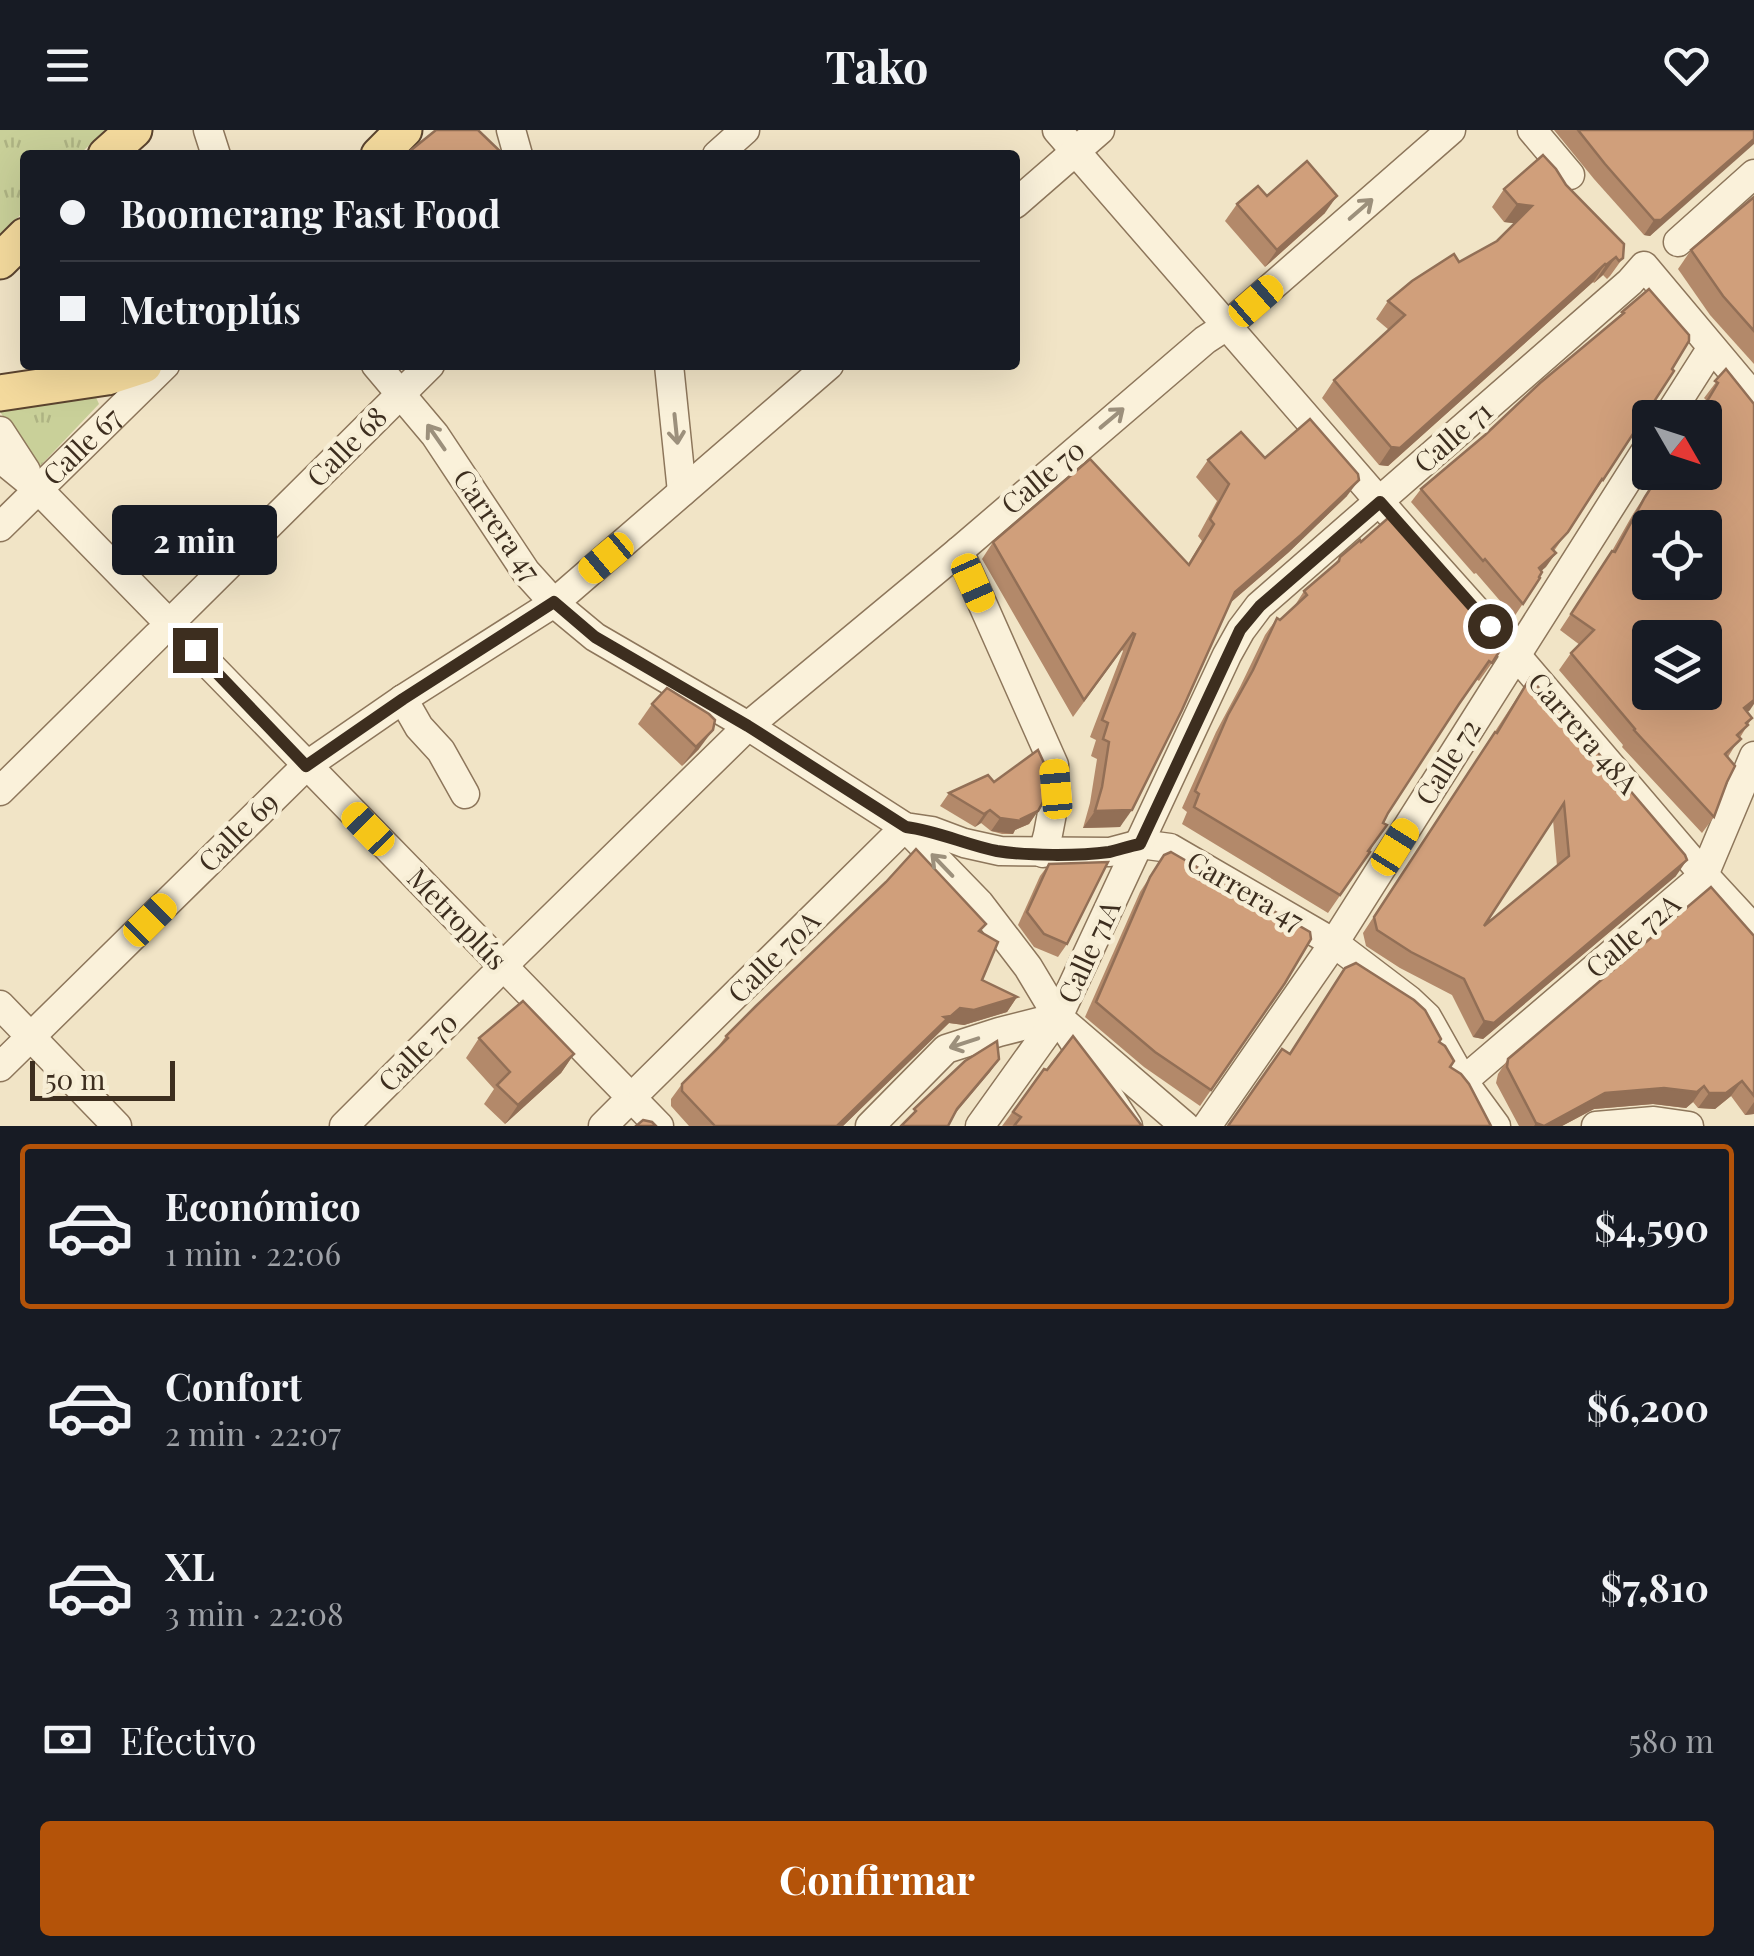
<!DOCTYPE html>
<html lang="es">
<head>
<meta charset="utf-8">
<style>
  body { margin:0; font-family:"Playfair Display",serif; background:#20242c; color:#f1f3f6; height:100vh; display:flex; flex-direction:column; font-size:38px; white-space:nowrap }
  * { box-sizing:border-box; margin:0 }
  p { font-size:32px; color:#9ea1a6 }
  .icon { flex:none; width:55px; height:55px; fill:none; stroke:currentColor; stroke-width:2; stroke-linecap:round; stroke-linejoin:round }
  .map { position:relative; height:996px; overflow:hidden }
  .sheet { display:flex; flex-direction:column; background:#171b24; flex:1 }
  .sheet>* { flex:none }
  .top-card { position:absolute; left:20px; top:20px; width:1000px; height:220px; border-radius:10px; box-shadow:0 10px 40px #0002; display:grid; align-content:center; height:220px; padding:0 40px; background:#171b24 }
  .needle { width:65px; rotate:129deg }
  .buttons { position:absolute; left:1632px; top:270px; display:grid; gap:20px }
  .buttons a { display:grid; place-items:center; width:90px; height:90px; border-radius:10px; background:#171b24; box-shadow:0 10px 40px #0002; font-size:50px }
  .scale { position:absolute; left:30px; bottom:25px; width:145px; box-sizing:border-box; padding-left:10px; border:5px solid #3d2e1f; border-top:0; font-size:28px; line-height:35px; white-space:nowrap; color:#3d2e1f; -webkit-text-stroke:8px #f7eed6; paint-order:stroke }
  .end { position:absolute; width:45px; height:45px; margin:-22px; border:12px solid #3d2e1f; background:#fff; box-shadow:0 0 0 5px #fff }
  .from { border-radius:50% }
  .bubble { position:absolute; height:70px; border-radius:10px; background:#171b24; box-shadow:0 10px 40px #0002; font-size:32px; font-weight:700; line-height:70px; text-align:center }
  .car { position:absolute; width:30px; height:60px; margin:-30px -15px; border-radius:12px; box-shadow:0 0 8px 2px #0007; background:linear-gradient(#f5c518 24%,#345 0 40%,#f5c518 0 76%,#345 0 86%,#f5c518 0) }
  .top-card b { display:flex; align-items:center; gap:35px; height:95px; font-size:38px }
  .top-card b+b { border-top:2px solid #363941 }
  .top-card i { width:25px; height:25px; background:#f1f3f6 }
  ul { padding:18px 0 0; list-style:none }
  li { display:flex; align-items:center; gap:30px; height:165px; margin:0 20px 15px; padding:0 20px; border:5px solid transparent; border-radius:10px }
  li div { flex:1 }
  li b { display:block; font-size:38px }
  li em { font-style:normal; font-weight:700 }
  li.on { border-color:#b45309 }
  li>.icon { width:90px; height:90px; stroke-width:1.5 }
  .pay { display:flex; align-items:center; gap:25px; height:110px; padding:0 40px; font-size:38px }
  .pay p { margin-inline-start:auto }
  .cta { display:flex; gap:20px; margin-top:auto; padding:20px 40px }
  .cta a { flex:1; height:115px; border-radius:10px; background:#b45309; color:#fff; font-size:40px; font-weight:700; line-height:115px; text-align:center }
  header { display:flex; justify-content:space-between; align-items:center; height:130px; padding:0 40px; background:#171b24; font-size:45px; font-weight:700 }
  .map>svg:first-child { display:block }
  .grass { fill:url(#grass-tufts) }
  .lines { fill:none; stroke-linecap:round; stroke-linejoin:round }
  .minor-casing { stroke:#8d765b; stroke-width:31 }
  .major-casing { stroke:#5b442f; stroke-width:39 }
  .minor { stroke:#faf1da; stroke-width:28 }
  .major { stroke:#f4da9d; stroke-width:35 }
  .wall { fill:#b3896a; fill-rule:evenodd }
  .shaded-wall { fill:#926f56 }
  .building { fill:#d09f7b; stroke:#926f56; stroke-width:2.5; fill-rule:evenodd }
  .oneway { stroke:#9c907c }
  .route { stroke:#3d2e1f; stroke-width:12 }
  .labels { text-anchor:middle; stroke-width:9; stroke-linejoin:round; paint-order:stroke }
  .street-label { font-size:28px; fill:#3d2e1f; stroke:#f7eed6 }
</style>
</head>
<body>
<header><svg class="icon" aria-label="menu" viewBox="0 0 24 24"><path d="M4 6h16M4 12h16M4 18h16"/></svg>Tako<svg class="icon" aria-label="heart" viewBox="0 0 24 24"><path d="M12 20l-8-8c-3-5 5-10 8-4 3-6 11-1 8 4z"/></svg></header>
<div class="map">
<svg width="1754" height="996" viewBox="0 0 1754 996">
  <defs>
    <pattern id="grass-tufts" width="24" height="20" patternUnits="userSpaceOnUse" patternTransform="scale(2.5)"><rect width="24" height="20" fill="#c9d099"/><path d="M3 7l-1-3M5 7V3M7 7l1-3M15 17l-1-3M17 17v-4M19 17l1-3" fill="none" stroke="#aeb383"/></pattern>
  </defs>
  <rect width="100%" height="100%" fill="#f1e4c6"/>
  <!-- grass -->
  <g class="grass">
    <polygon points="0,0 105,0 79,25 25,25 25,80 0,106"/>
    <polygon points="93,261 99,274 39,337 0,282 0,275"/>
  </g>
  <g class="lines">
    <defs>
      <g id="minor">
        <polyline points="208,0 216,25"/>
        <polyline points="511,0 518,25"/>
        <polyline points="1057,0 1412,409 1516,525 1704,745 1754,799"/>
        <polyline points="1532,0 1570,45"/>
        <polyline points="717,25 745,0"/>
        <polyline points="1015,74 1100,0"/>
        <polyline points="1678,112 1754,44"/>
        <polyline points="376,235 435,305 526,442 554,473 595,507 748,596 905,697 932,701 964,713 1000,721 1110,722 1140,714 1170,718 1334,813 1409,870 1427,887 1463,951 1496,996"/>
        <polyline points="669,235 682,362"/>
        <polyline points="1667,288 1711,219"/>
        <polyline points="0,301 26,341"/>
        <polyline points="0,328 38,359 659,996"/>
        <path id="s1" d="M 0,397 L 165,235"/>
        <path d="M 959,421 L 1054,635 C 1056,667 1052,693 1043,723"/>
        <polyline points="179,484 430,235"/>
        <polyline points="403,569 419,597 441,621 465,664"/>
        <polyline points="0,661 157,506"/>
        <polyline points="513,826 748,596 959,421 1205,210 1228,195 1451,0"/>
        <polyline points="0,875 117,996"/>
        <polyline points="0,937 306,636 403,569 554,473 829,235"/>
        <polyline points="1463,951 1704,745 1754,626"/>
        <polyline points="642,957 905,697 979,773 1028,837 1058,887 1128,996"/>
        <polyline points="344,996 492,848"/>
        <polyline points="603,996 621,978"/>
        <polyline points="870,996 946,919 999,902 1058,887 1185,996"/>
        <polyline points="980,996 1058,887 1227,525 1241,500 1259,476 1630,152 1644,136 1754,267"/>
        <polyline points="1207,996 1334,813 1650,314"/>
        <polyline points="1596,996 1654,991 1689,996"/>
      </g>
      <g id="major">
        <polyline points="106,25 134,0"/>
        <polyline points="379,25 404,0"/>
        <polyline points="0,131 25,106"/>
        <polyline points="0,263 107,247 144,235"/>
      </g>
    </defs>
    <!-- minor casing -->
    <use href="#minor" class="minor-casing"/>
    <!-- major casing -->
    <use href="#major" class="major-casing"/>
    <!-- minor -->
    <use href="#minor" class="minor"/>
    <!-- major -->
    <use href="#major" class="major"/>
  </g>
  <!-- wall -->
  <g class="wall">
    <polygon points="1554,0 1754,0 1650,106 1644,105 1594,49"/>
    <polygon points="1566,55 1623,128 1610,146 1607,149 1603,145 1594,153 1593,152 1388,336 1379,335 1322,268 1334,250 1389,200 1376,189 1388,171 1497,111 1515,93 1504,92 1492,77 1504,59"/>
    <polygon points="1267,66 1325,83 1265,137 1225,91 1237,74"/>
    <polygon points="1754,67 1754,234 1710,185 1678,139 1691,120"/>
    <polygon points="1649,159 1603,350 1554,421 1556,423 1541,441 1539,447 1540,448 1514,487 1476,443 1474,444 1411,372 1421,359 1485,305"/>
    <polygon points="1726,239 1750,580 1747,582 1752,588 1728,627 1727,652 1714,687 1702,703 1622,617 1623,615 1559,540 1571,523 1580,515 1560,500 1612,421 1633,384 1660,342 1705,342 1705,288 1695,288 1706,270 1704,268"/>
    <polygon points="1265,328 1347,366 1289,422 1230,473 1120,697 1083,698 1090,673 1097,629 1091,626 1096,610 1090,607 1123,521 1122,520 1073,587 982,429 993,412 1188,434 1202,411 1198,406 1217,371 1196,347 1208,330"/>
    <polygon points="1340,427 1492,533 1479,551 1476,549 1459,574 1388,683 1370,722 1328,783 1182,694 1187,682 1182,678 1216,602 1240,557 1265,505 1277,488 1280,490 1292,480 1304,461 1334,435"/>
    <path d="M 1530,548 L 1676,746 L 1483,909 L 1473,907 L 1452,865 L 1400,838 L 1366,816 L 1363,803 ZM 1553,690 L 1557,736 L 1484,796 Z"/>
    <polygon points="652,574 699,619 682,636 638,594"/>
    <polygon points="994,652 1038,681 1029,694 1015,700 1013,704 1002,704 991,701 981,693 975,697 940,676 949,663"/>
    <polygon points="1164,725 1285,853 1200,976 1144,937 1085,887 1140,762"/>
    <polygon points="1049,734 1067,814 1058,827 1034,817 1018,795 1040,746"/>
    <polygon points="981,802 982,850 1017,867 1007,882 964,895 949,893 843,996 689,996 671,976 671,969 682,954 715,921 726,906"/>
    <polygon points="1754,806 1754,984 1745,985 1731,966 1715,979 1698,978 1693,972 1686,978 1653,974 1594,979 1562,996 1519,996 1496,953 1498,944 1508,929"/>
    <polygon points="479,908 574,924 561,943 505,994 484,974 494,959 466,928"/>
    <polygon points="1044,939 1142,996 1002,996"/>
  </g>
  <!-- shaded-wall -->
  <g class="shaded-wall">
    <polygon points="1754,9 1754,14 1650,106 1644,105 1654,90"/>
    <polygon points="1337,66 1325,83 1265,137 1277,120"/>
    <polygon points="1517,74 1532,76 1520,94 1504,92"/>
    <polygon points="1616,127 1603,145 1594,153 1606,135"/>
    <polygon points="1605,134 1593,152 1388,336 1379,335 1391,317"/>
    <polygon points="1359,350 1347,366 1289,422 1223,479 1235,462"/>
    <polygon points="1556,423 1546,437 1530,451 1539,438"/>
    <polygon points="1754,570 1754,574 1750,580 1732,595 1744,578"/>
    <polygon points="713,600 699,619 682,636 696,617"/>
    <polygon points="990,680 981,693 975,697 984,684"/>
    <polygon points="1132,680 1120,697 1083,698 1095,681"/>
    <polygon points="1038,681 1029,694 1015,700 1013,704 991,701 1000,688 1021,689"/>
    <polygon points="1687,730 1676,746 1483,909 1473,907 1484,891"/>
    <polygon points="1017,867 1007,882 964,895 949,893 843,996 837,996 944,887 960,878"/>
    <polygon points="574,924 561,943 505,994 518,975"/>
    <polygon points="999,929 990,942 948,992 957,979"/>
    <polygon points="1742,951 1731,966 1715,979 1698,978 1709,963"/>
    <polygon points="1704,956 1693,972 1686,978 1653,974 1594,979 1562,996 1534,996 1536,993 1605,963"/>
    <polygon points="1754,972 1754,984 1745,985"/>
  </g>
  <!-- building -->
  <g class="building">
    <polygon points="436,0 478,0 504,25 405,25"/>
    <polygon points="1578,0 1754,0 1754,9 1661,90 1654,90 1605,34"/>
    <polygon points="1543,25 1556,39 1566,55 1624,114 1623,128 1619,131 1616,127 1606,135 1605,134 1400,318 1391,317 1334,250 1405,185 1388,171 1412,151 1454,124 1459,132 1497,111 1532,76 1517,74 1504,59"/>
    <polygon points="1307,31 1337,66 1277,120 1237,74 1258,56 1267,66"/>
    <polygon points="1754,67 1754,201 1723,166 1691,120"/>
    <polygon points="1649,159 1689,205 1689,211 1672,239 1674,241 1603,350 1602,349 1568,402 1552,419 1556,423 1539,438 1542,442 1539,447 1540,448 1523,474 1485,429 1483,431 1421,359 1485,305 1540,253 1624,183 1622,182"/>
    <path d="M 1726,239 L 1754,274 L 1754,570 L 1744,578 L 1752,588 L 1746,593 L 1748,595 L 1737,605 L 1741,609 L 1725,624 L 1735,636 L 1727,652 L 1714,687 L 1634,600 L 1635,599 L 1571,523 L 1594,500 L 1571,484 L 1612,421 L 1615,422 L 1645,367 L 1661,342 L 1705,342 L 1705,288 L 1697,288 L 1718,253 L 1715,251 ZM 1650,398 L 1705,398 L 1705,452 L 1650,452 ZM 1650,508 L 1705,508 L 1705,562 L 1650,562 Z"/>
    <polygon points="1310,289 1358,344 1359,350 1301,405 1235,462 1182,580 1132,680 1095,681 1102,657 1109,612 1103,609 1108,593 1102,590 1135,504 1133,503 1084,570 993,412 1090,329 1189,435 1214,394 1210,389 1229,354 1208,330 1241,302 1265,328"/>
    <polygon points="1387,389 1394,389 1484,492 1488,489 1506,511 1492,533 1489,531 1459,574 1388,683 1383,693 1387,695 1368,721 1370,722 1340,765 1194,677 1199,664 1195,661 1228,585 1253,540 1277,488 1280,490 1307,465 1304,461 1339,431 1340,427 1360,410 1361,412"/>
    <path d="M 1530,548 L 1587,610 L 1685,725 L 1687,730 L 1494,893 L 1484,891 L 1464,849 L 1411,822 L 1377,800 L 1374,787 L 1495,602 L 1497,603 ZM 1564,673 L 1569,726 L 1484,796 Z"/>
    <polygon points="667,558 709,584 715,590 713,600 696,617 652,574"/>
    <polygon points="1038,620 1044,633 1046,632 1043,672 1038,681 1021,689 1022,691 1000,688 990,680 984,684 949,663 988,645 994,652"/>
    <polygon points="916,719 986,794 979,801 998,812 982,850 1017,867 974,880 960,878 951,886 944,887 947,889 837,996 715,996 682,961 682,954 728,908 726,906 756,876 886,752"/>
    <polygon points="1171,722 1310,802 1311,809 1285,853 1211,960 1155,922 1096,872 1150,747 1164,725"/>
    <polygon points="1108,732 1067,814 1044,804 1027,782 1049,734"/>
    <polygon points="1711,757 1754,806 1754,966 1742,951 1726,963 1709,963 1704,956 1697,962 1664,958 1605,963 1544,996 1536,993 1507,937 1508,929"/>
    <polygon points="1356,833 1414,870 1425,880 1441,909 1439,912 1445,916 1454,931 1450,937 1461,944 1469,954 1491,996 1228,996 1282,919 1290,924 1345,838"/>
    <polygon points="523,871 574,924 518,975 497,955 510,942 479,908"/>
    <polygon points="1073,906 1142,996 1014,996 1021,987 1013,982 1044,939 1047,940"/>
    <polygon points="997,911 999,929 957,979 948,996 901,996 916,981 914,979 965,931"/>
    <polygon points="643,990 652,992 656,996 636,996"/>
  </g>
  <!-- one-way arrows -->
  <defs><path id="oneway-shaft" d="M-6 0H5M1.5-3L5.5 0L1.5 3" fill="none" stroke-width="1.6" stroke-linecap="round" stroke-linejoin="round" transform="scale(2.5)"/></defs>
  <g class="oneway">
    <use href="#oneway-shaft" transform="translate(1361 79) rotate(-41)"/>
    <use href="#oneway-shaft" transform="translate(1112 288) rotate(-40)"/>
    <use href="#oneway-shaft" transform="translate(676 299) rotate(84)"/>
    <use href="#oneway-shaft" transform="translate(436 307) rotate(-125)"/>
    <use href="#oneway-shaft" transform="translate(942 735) rotate(-134)"/>
    <use href="#oneway-shaft" transform="translate(964 913) rotate(162)"/>
  </g>
  <g class="lines">
    <!-- route -->
    <path class="route" d="M 195,520 L 306,636 L 403,569 L 554,472 L 595,507 L 748,596 L 906,697 C 938,701 966,715 997,721 C 1027,726 1079,726 1109,722 C 1119,720 1129,716 1140,714 L 1240,500 L 1260,476 L 1380,372 L 1490,496"/>
  </g>
  <g class="labels">
    <!-- street labels -->
    <g class="street-label">
      <text transform="translate(1453 307) rotate(-41)" y="10">Calle 71</text>
      <text dy="10" stroke="none"><textPath href="#s1" startOffset="115">Calle 67</textPath></text>
      <text transform="translate(347 317) rotate(-45)" y="10">Calle 68</text>
      <text transform="translate(1043 347) rotate(-40)" y="10">Calle 70</text>
      <text transform="translate(497 395) rotate(55)" y="10">Carrera 47</text>
      <text transform="translate(1583 603) rotate(49)" y="10">Carrera 48A</text>
      <text transform="translate(1448 632) rotate(-58)" y="10">Calle 72</text>
      <text transform="translate(238 702) rotate(-45)" y="10">Calle 69</text>
      <text transform="translate(1245 761) rotate(30)" y="10">Carrera 47</text>
      <text transform="translate(457 789) rotate(46)" y="10">Metroplús</text>
      <text transform="translate(1633 806) rotate(-40)" y="10">Calle 72A</text>
      <text transform="translate(1089 822) rotate(-65)" y="10">Calle 71A</text>
      <text transform="translate(774 827) rotate(-45)" y="10">Calle 70A</text>
      <text transform="translate(418 922) rotate(-45)" y="10">Calle 70</text>
    </g>
  </g>
</svg>
<div class="buttons">
<a><svg class="needle" viewBox="-14 -14 28 28"><path d="M0-13l5 13h-10z" fill="#e53935"/><path d="M0 13l5-13h-10z" fill="#9ea1a6"/></svg></a>
<a><svg class="icon" aria-label="locate" viewBox="0 0 24 24"><circle cx="12" cy="12" r="6"/><path d="M12 2v4M12 18v4M2 12h4M18 12h4"/></svg></a>
<a><svg class="icon" aria-label="layers" viewBox="0 0 24 24"><path d="M12 4l9 5-9 5-9-5zM3 14l9 5 9-5"/></svg></a>
</div>
<div class="scale">50 m</div>
<i class="end from" style="left:1490px;top:496px"></i>
<i class="end" style="left:195px;top:520px"></i>
<div class="bubble" style="left:112px;top:375px;width:165px">2 min</div>
<i class="car" style="left:1256px;top:171px;rotate:49deg"></i>
<i class="car" style="left:606px;top:428px;rotate:230deg"></i>
<i class="car" style="left:973px;top:453px;rotate:156deg"></i>
<i class="car" style="left:1056px;top:659px;rotate:355deg"></i>
<i class="car" style="left:368px;top:699px;rotate:316deg"></i>
<i class="car" style="left:1395px;top:717px;rotate:32deg"></i>
<i class="car" style="left:150px;top:790px;rotate:45deg"></i>
<div class="top-card">
<b><i class="from"></i>Boomerang Fast Food</b>
<b><i></i>Metroplús</b>
</div>
</div>
<section class="sheet">
<ul>
<li class="on"><svg class="icon" aria-label="car" viewBox="0 0 24 24"><path d="M5 17H2v-5l4-1 3-4h7l3 4 3 1v5h-3M9 17h6M6 11h13"/><circle cx="7" cy="17" r="2"/><circle cx="17" cy="17" r="2"/></svg><div><b>Económico</b><p>1 min · 22:06</p></div><em>$4,590</em></li>
<li><svg class="icon" aria-label="car" viewBox="0 0 24 24"><path d="M5 17H2v-5l4-1 3-4h7l3 4 3 1v5h-3M9 17h6M6 11h13"/><circle cx="7" cy="17" r="2"/><circle cx="17" cy="17" r="2"/></svg><div><b>Confort</b><p>2 min · 22:07</p></div><em>$6,200</em></li>
<li><svg class="icon" aria-label="car" viewBox="0 0 24 24"><path d="M5 17H2v-5l4-1 3-4h7l3 4 3 1v5h-3M9 17h6M6 11h13"/><circle cx="7" cy="17" r="2"/><circle cx="17" cy="17" r="2"/></svg><div><b>XL</b><p>3 min · 22:08</p></div><em>$7,810</em></li>
</ul>
<div class="pay"><svg class="icon" aria-label="cash" viewBox="0 0 24 24"><path d="M3 7h18v10H3z"/><circle cx="12" cy="12" r="2"/></svg>Efectivo<p>580 m</p></div>
<div class="cta"><a>Confirmar</a></div>
</section>
</body>
</html>
